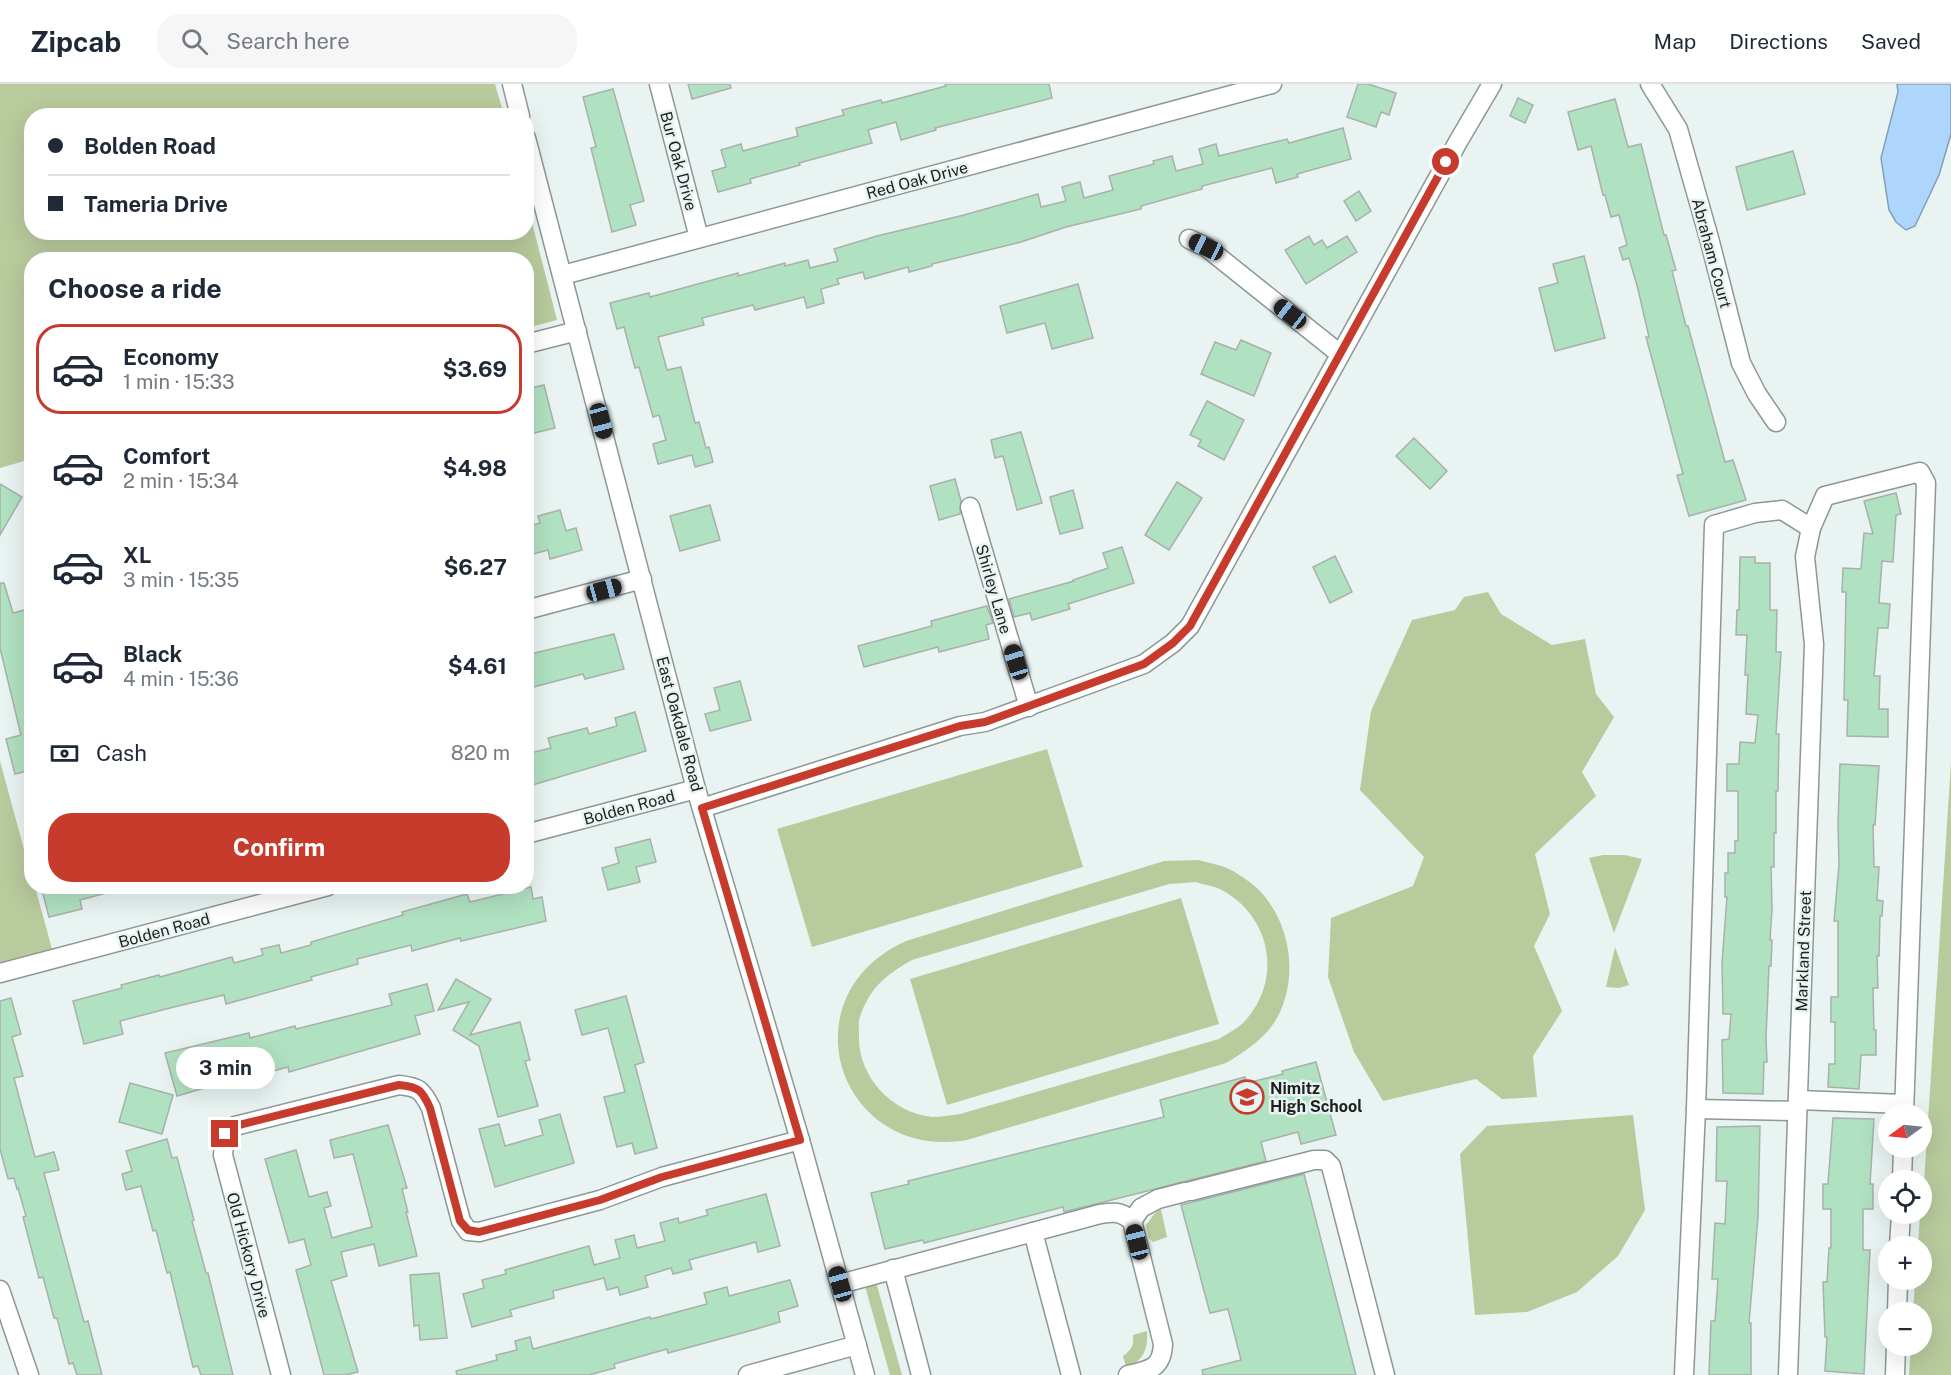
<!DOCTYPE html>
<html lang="en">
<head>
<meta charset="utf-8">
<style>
  body { margin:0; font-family:"Public Sans",sans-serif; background:#f6f6f7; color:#1f2937; height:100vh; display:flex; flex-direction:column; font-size:22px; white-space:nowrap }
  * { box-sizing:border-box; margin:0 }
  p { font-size:20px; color:#747a83 }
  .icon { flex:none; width:33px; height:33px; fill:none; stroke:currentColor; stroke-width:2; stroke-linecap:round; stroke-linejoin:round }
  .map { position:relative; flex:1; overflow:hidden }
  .sheet { position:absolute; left:24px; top:168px; width:510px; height:642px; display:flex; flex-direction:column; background:#fff; border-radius:24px; box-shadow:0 6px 24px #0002 }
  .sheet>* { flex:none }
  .top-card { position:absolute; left:24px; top:24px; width:510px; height:132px; border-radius:24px; box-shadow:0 6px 24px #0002; display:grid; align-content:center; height:132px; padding:0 24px; background:#fff }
  .needle { width:39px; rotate:255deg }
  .controls { position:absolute; left:1878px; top:1020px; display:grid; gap:12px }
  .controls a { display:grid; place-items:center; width:54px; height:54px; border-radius:50%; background:#fff; box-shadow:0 6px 24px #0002; font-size:30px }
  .end { position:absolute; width:27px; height:27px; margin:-14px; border:8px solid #c73b2c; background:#fff; box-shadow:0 0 0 3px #fff }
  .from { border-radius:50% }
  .bubble { position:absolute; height:42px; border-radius:21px; background:#fff; box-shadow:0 6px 24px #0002; font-size:20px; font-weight:700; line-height:42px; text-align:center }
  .car { position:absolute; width:18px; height:36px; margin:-18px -9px; border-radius:8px; box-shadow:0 0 4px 2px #0007; background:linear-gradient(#222 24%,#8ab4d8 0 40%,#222 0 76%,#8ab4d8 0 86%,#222 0) }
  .top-card b { display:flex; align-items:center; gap:21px; height:57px; font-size:22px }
  .top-card b+b { border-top:2px solid #e0e1e3 }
  .top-card i { width:15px; height:15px; background:#1f2937 }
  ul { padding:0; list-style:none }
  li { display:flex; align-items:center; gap:18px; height:90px; margin:0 12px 9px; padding:0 12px; border:3px solid transparent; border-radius:24px }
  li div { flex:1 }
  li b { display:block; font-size:22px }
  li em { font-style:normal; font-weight:700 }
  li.selected { border-color:#c73b2c }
  li>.icon { width:54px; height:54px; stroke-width:1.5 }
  h2 { padding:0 24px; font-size:27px; line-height:72px }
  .pay { display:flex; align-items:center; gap:15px; height:66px; padding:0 24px; font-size:22px }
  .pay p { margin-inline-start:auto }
  .primary-button { display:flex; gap:12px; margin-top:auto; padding:12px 24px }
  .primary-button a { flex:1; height:69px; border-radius:24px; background:#c73b2c; color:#fff; font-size:24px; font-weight:700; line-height:69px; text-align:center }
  header { display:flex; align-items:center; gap:36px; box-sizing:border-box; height:84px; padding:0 30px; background:#fff; border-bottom:2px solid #e0e1e3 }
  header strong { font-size:28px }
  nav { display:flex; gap:33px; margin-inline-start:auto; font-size:21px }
  .search { width:420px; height:54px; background:#f6f6f7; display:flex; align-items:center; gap:15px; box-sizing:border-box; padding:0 21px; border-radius:24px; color:#747a83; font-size:22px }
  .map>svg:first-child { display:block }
  .green { fill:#b9ca9d; fill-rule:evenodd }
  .water { fill:#aed5fc; stroke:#829fba; stroke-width:1.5 }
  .building { fill:#b0e1c0; stroke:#a8b1ab; stroke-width:1.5 }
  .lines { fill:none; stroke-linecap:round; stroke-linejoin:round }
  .minor-casing { stroke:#8d9896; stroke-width:21 }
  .minor { stroke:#fff; stroke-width:18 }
  .route { stroke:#c73b2c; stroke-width:8 }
  .labels { text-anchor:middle; stroke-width:5; stroke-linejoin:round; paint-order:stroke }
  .street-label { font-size:16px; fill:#1c201f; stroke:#e8f3f2 }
  .poi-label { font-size:16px; font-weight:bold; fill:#1c201f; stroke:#e8f3f2; text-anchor:start }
</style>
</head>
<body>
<header>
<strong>Zipcab</strong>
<div class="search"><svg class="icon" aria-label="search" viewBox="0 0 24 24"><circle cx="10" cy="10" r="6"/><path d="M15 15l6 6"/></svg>Search here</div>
<nav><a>Map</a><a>Directions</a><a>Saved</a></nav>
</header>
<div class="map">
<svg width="1951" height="1291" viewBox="0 0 1951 1291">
  <rect width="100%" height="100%" fill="#e8f3f2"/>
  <!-- green -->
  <g class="green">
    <polygon points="0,0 495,0 504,31 32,32 32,148 526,148 527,119 557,236 527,244 526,176 32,176 31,375 0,384"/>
    <polygon points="1488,508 1501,530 1552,561 1585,555 1596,610 1614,633 1582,688 1596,712 1535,770 1550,830 1534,862 1562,927 1533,972 1537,1013 1502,1015 1476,995 1383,1017 1354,968 1328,893 1331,834 1413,802 1424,773 1360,706 1371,627 1412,536 1455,526 1464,513"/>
    <polygon points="1047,665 1083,783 812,863 777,745"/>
    <polygon points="0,677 31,791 32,802 35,803 52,865 0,879"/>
    <polygon points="1951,678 1951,1291 1909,1291 1911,1262 1922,1262 1922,1228 1913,1228 1915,1196 1922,1196 1922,1162 1918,1162 1920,1130 1922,1130"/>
    <polygon points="1603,771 1625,771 1642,775 1614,849 1589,774"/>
    <path d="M 1198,776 C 1209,779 1223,781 1233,787 C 1241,792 1252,799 1259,806 C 1291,839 1299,894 1277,934 C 1265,955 1245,967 1226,979 L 967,1056 C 839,1078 784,912 906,857 L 1164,777 ZM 1196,798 C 1204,801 1215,802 1222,806 C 1273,834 1283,899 1242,940 C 1235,946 1226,950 1219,955 L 960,1030 C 951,1031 941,1033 932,1033 C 891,1029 857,991 859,951 C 859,945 858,938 860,933 C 870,903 886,891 912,876 L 1169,800 Z"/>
    <polygon points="1181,814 1219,940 947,1021 910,895"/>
    <polygon points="1615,863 1629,901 1619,904 1606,903"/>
    <polygon points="1633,1031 1645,1126 1618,1172 1577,1208 1527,1228 1475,1231 1460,1070 1487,1042"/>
    <polygon points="1161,1125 1167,1153 1153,1158 1149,1154 1146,1141 1155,1129"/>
    <polygon points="876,1198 902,1291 890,1291 865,1202"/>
    <path d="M 1147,1247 C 1148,1265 1144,1277 1126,1283 L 1123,1272 C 1132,1266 1134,1261 1133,1251 Z"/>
  </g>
  <!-- water -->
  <polygon class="water" points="1897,0 1951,0 1951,50 1939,91 1915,142 1906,146 1896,138 1889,126 1881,74 1898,8"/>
  <!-- building -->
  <g class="building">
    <polygon points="688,0 730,0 731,4 692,15"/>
    <polygon points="945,0 1049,0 1052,14 935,44 936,46 901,56 896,38 868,46 872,59 799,79 800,81 750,95 751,99 718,108 712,87 726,83 721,66 741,60 743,67 798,52 796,44 844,31 842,26 881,16 882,19 946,2"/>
    <polygon points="1358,0 1368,0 1396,9 1389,31 1381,28 1376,43 1347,33"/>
    <polygon points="613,5 644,117 630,121 636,141 612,148 591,64 596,63 583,13"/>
    <polygon points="1518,14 1533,21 1525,39 1510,32"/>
    <polygon points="1615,15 1628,63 1641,60 1664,151 1666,151 1676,186 1672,187 1686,242 1688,242 1725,378 1733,376 1746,416 1689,432 1677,391 1683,390 1646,253 1649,253 1638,205 1629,174 1623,176 1619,164 1627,161 1619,131 1611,133 1605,111 1603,111 1591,62 1578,66 1568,28"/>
    <polygon points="1343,44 1351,75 1297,90 1298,93 1276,99 1272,84 1202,102 1202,105 1141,122 1141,125 1066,143 1021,158 932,180 932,182 909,188 908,183 865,195 863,188 837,195 839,200 821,205 824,219 807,224 804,213 755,226 753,221 702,234 704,241 658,253 667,286 681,283 695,339 699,338 706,364 709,363 713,378 695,383 692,371 658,380 653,360 666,356 659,331 653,333 639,283 635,284 624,243 617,245 610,219 649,209 650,213 738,189 738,192 785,179 785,182 808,176 810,184 838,177 834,165 877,152 964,131 1038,110 1041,123 1066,117 1062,103 1080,98 1084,114 1113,106 1109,92 1154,80 1153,77 1172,72 1176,87 1203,80 1199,65 1216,60 1219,72 1287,55 1289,59"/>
    <polygon points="1793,67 1805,110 1747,126 1736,83"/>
    <polygon points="1359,107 1371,127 1356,137 1344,117"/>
    <polygon points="1309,152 1314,161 1322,156 1327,164 1347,152 1357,168 1306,200 1285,166"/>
    <polygon points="1584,172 1605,254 1555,267 1539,204 1558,199 1553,180"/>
    <polygon points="1078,200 1093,254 1052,265 1045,239 1007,249 1000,222"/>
    <polygon points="1241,256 1271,269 1254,312 1201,290 1215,258 1236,266"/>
    <polygon points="544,301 555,344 526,351 526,305"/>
    <polygon points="1207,317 1244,336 1224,376 1198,362 1201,356 1190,351"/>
    <polygon points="1021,348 1042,419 1017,426 1003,372 995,374 991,356"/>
    <polygon points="1414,354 1447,387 1430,405 1396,372"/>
    <polygon points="955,395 961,417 960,430 939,436 930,402"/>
    <polygon points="1177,398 1202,414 1169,466 1145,451"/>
    <polygon points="0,400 22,413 0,451"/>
    <polygon points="1073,406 1083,444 1060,450 1050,413"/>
    <polygon points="1896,409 1901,430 1896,431 1893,478 1882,477 1879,519 1890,520 1888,544 1878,544 1874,592 1880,592 1879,625 1888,625 1888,653 1847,652 1848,616 1844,616 1846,508 1842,508 1843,484 1861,485 1864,449 1873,450 1864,417"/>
    <polygon points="710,421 720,456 680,467 670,432"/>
    <polygon points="560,426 566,447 576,444 582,466 550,475 548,466 526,472 526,443 540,439 538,432"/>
    <polygon points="1122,463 1134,499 1068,520 1070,525 1032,536 1030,529 1014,533 1009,515 1074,497 1073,496 1108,484 1103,469"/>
    <polygon points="1335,472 1352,508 1330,519 1313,483"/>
    <polygon points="1740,473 1755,473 1755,479 1770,479 1770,526 1777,526 1776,568 1781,568 1776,650 1779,650 1778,707 1776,707 1776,749 1774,749 1774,783 1771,783 1772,825 1770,856 1772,856 1771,882 1769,882 1766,954 1767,978 1764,978 1763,1010 1723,1009 1722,956 1729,955 1731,930 1723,930 1722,879 1727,813 1725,813 1725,789 1728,789 1728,769 1735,769 1735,757 1738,757 1738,707 1727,707 1727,680 1739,680 1740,658 1755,659 1758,631 1746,630 1748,591 1745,591 1747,551 1736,551 1737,526 1739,526"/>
    <polygon points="0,499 4,499 13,529 28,525 32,538 32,686 15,690 6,655 21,651 0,564"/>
    <polygon points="987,522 993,539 986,541 989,555 939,568 938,563 864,583 858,562 932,542 931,537"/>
    <polygon points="614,550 624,585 585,595 583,590 526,605 526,571"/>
    <polygon points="740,597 751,636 710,647 705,630 720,626 714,604"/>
    <polygon points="635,628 646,667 526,703 526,670 551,664 548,654 587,644 589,650 617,642 615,634"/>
    <polygon points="1840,680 1879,682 1875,741 1873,741 1874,783 1879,783 1877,816 1883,817 1882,832 1880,832 1879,872 1877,872 1878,904 1873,904 1874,946 1876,946 1876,971 1861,971 1859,1005 1828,1003 1829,980 1835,980 1835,938 1831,938 1831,913 1838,913 1838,837 1834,837 1839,781 1838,740"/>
    <polygon points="650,755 656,778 636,783 640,798 608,806 602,784 619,779 615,764"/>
    <polygon points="41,802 114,802 114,807 80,816 82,825 49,833"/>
    <polygon points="531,803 533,815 542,813 546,837 461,857 460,854 412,867 411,861 357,875 358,880 311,893 312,896 226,920 224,911 174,923 120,937 123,950 84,960 73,917 122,904 121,901 159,891 160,893 232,873 234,879 263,871 261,865 279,861 281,869 311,861 311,858 403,831 402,828 467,810 470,818"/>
    <polygon points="456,895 491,915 470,951 520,938 530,976 525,977 538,1022 498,1033 479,962 453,946 469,918 438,926"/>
    <polygon points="427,900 434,927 415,932 420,950 289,988 288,983 266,989 264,980 237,987 239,994 177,1012 165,969 249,949 250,954 295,942 296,945 392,921 389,910"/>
    <polygon points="626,912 644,978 635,981 657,1064 635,1070 632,1059 617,1063 604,1013 625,1008 608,944 582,951 575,926"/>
    <polygon points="11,914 21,950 12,953 23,992 14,994 35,1073 54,1068 59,1086 44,1089 84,1238 88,1237 102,1291 77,1291 73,1279 69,1280 57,1234 54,1234 43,1193 39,1194 23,1133 26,1132 18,1104 17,1105 14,1094 8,1095 0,1065 0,917"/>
    <polygon points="1316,978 1336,1051 1301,1060 1298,1048 1261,1058 1266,1077 1064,1128 1063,1123 924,1159 923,1156 885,1165 871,1109 909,1100 908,1097 1164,1033 1160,1016 1245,993 1247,999 1283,990 1282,987"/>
    <polygon points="130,999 173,1011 162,1050 119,1038"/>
    <polygon points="560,1030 574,1079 495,1103 479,1045 499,1040 505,1062 543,1051 539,1036"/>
    <polygon points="1833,1034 1874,1035 1870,1100 1873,1100 1873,1125 1863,1125 1863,1166 1870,1166 1864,1290 1825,1287 1827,1253 1825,1253 1823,1198 1827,1198 1829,1164 1831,1164 1831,1125 1823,1125 1823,1100 1828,1100"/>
    <polygon points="388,1041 407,1104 402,1105 408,1128 406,1128 417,1172 379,1182 374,1160 341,1168 347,1192 331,1197 358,1288 345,1291 324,1291 296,1186 311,1181 304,1155 289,1159 265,1075 296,1066 309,1113 327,1108 331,1122 324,1124 332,1154 360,1146 372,1143 353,1070 334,1074 330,1056"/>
    <polygon points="1760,1042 1758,1133 1749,1239 1751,1239 1751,1291 1709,1291 1711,1237 1715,1237 1718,1195 1712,1195 1715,1139 1725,1140 1727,1097 1716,1097 1717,1043"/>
    <polygon points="167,1055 172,1074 177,1073 194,1136 192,1137 206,1189 208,1189 233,1291 201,1291 198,1282 193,1283 170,1188 167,1189 156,1146 153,1147 141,1102 126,1106 122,1090 132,1087 126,1067"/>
    <polygon points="1304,1090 1356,1291 1203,1291 1202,1286 1241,1276 1228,1225 1210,1229 1181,1121"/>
    <polygon points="766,1110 780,1162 758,1168 756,1158 689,1176 692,1185 673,1190 671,1184 645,1192 648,1203 620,1211 618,1203 607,1206 604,1194 553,1207 554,1214 510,1226 512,1232 472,1243 463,1210 484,1204 482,1196 506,1190 505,1186 589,1162 594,1181 620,1174 615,1156 634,1151 637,1164 665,1157 660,1139 678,1134 679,1139 708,1131 706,1126"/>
    <polygon points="439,1189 447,1254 420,1256 419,1241 414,1242 410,1191"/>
    <polygon points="790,1196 798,1222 778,1228 780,1238 753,1246 668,1269 667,1265 614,1280 615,1284 589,1291 457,1291 456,1287 497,1276 496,1271 517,1266 515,1257 530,1253 533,1265 650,1233 651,1235 707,1220 704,1209 727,1203 729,1212"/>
  </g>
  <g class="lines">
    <defs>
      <g id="minor">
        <polyline points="512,0 520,32"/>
        <polyline points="659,0 699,154"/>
        <polyline points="1650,0 1678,45 1709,154 1741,279 1757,310 1776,338"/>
        <polyline points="526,54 696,705 800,1056 865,1291"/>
        <polyline points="1189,155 1206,163 1340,270"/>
        <polyline points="563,191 1272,0"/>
        <polyline points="526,260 577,247"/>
        <polyline points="970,423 1029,623"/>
        <polyline points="526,526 642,495"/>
        <polyline points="702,724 960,642 985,638 1144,580 1173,559 1190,542 1459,56 1492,0"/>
        <polyline points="526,750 696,705"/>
        <polyline points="0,889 328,802"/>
        <polyline points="1798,1016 1904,1020"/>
        <polyline points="1696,1025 1797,1027"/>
        <polyline points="1902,1096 1903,1064"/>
        <polyline points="1191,1107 1314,1076 1325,1076 1331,1082 1385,1291"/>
        <polyline points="1132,1137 1141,1124 1158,1115 1185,1108"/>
        <polyline points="1033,1148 1071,1291"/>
        <polyline points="1899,1162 1901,1130"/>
        <polyline points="893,1185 921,1291"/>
        <path d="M 840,1200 L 1100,1130 C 1114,1128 1121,1127 1132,1137 L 1163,1260 C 1162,1285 1149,1286 1128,1291"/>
        <polyline points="0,1206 29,1291"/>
        <polyline points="1897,1228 1898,1196"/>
        <path d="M 281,1291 L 223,1071 L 225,1050 L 235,1042 L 399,1001 C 419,1003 422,1006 431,1024 L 461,1137 L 468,1147 L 479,1148 L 600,1116 L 662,1093 L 800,1056"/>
        <polyline points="748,1291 857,1261"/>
        <polyline points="1684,1291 1696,1025 1714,441 1755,429 1782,426 1811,444"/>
        <polyline points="1788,1291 1814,560 1805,473 1811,444 1825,412 1920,388 1926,399 1904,1030"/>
        <polyline points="1895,1291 1896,1262"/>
      </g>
    </defs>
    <!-- minor casing -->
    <use href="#minor" class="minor-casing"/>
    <!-- minor -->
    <use href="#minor" class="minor"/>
  </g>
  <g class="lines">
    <!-- route -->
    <path class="route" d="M 225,1050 L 235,1042 L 399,1001 C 419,1003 422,1006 430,1024 L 460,1137 L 468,1146 L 479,1148 L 600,1116 L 662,1093 L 800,1056 L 702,724 L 960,642 L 985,638 L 1144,580 L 1173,559 L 1190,542 L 1446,78"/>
  </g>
  <!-- icons -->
  <defs>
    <symbol id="school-ring" viewBox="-11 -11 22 22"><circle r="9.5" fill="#e8f3f2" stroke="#c73b2c" stroke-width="1.5"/><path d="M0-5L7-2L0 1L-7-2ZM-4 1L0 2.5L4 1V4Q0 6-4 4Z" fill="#c73b2c"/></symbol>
  </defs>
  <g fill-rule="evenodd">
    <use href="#school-ring" x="1228" y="994" width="38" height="38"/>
  </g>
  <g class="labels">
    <!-- street labels -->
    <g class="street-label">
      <text transform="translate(679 77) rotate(75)" y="6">Bur Oak Drive</text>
      <text transform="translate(917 96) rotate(-15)" y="6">Red Oak Drive</text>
      <text transform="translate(1712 169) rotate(75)" y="6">Abraham Court</text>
      <text transform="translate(994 505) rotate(74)" y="6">Shirley Lane</text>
      <text transform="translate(680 640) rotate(75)" y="6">East Oakdale Road</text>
      <text transform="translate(629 723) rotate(-15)" y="6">Bolden Road</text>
      <text transform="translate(164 846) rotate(-15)" y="6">Bolden Road</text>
      <text transform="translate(1803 867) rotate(-88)" y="6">Markland Street</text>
      <text transform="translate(249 1171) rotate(75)" y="6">Old Hickory Drive</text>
    </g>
    <!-- poi labels -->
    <g class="poi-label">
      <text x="1270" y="1010">Nimitz<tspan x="1270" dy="18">High School</tspan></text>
    </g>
  </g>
</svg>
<div class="controls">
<a><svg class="needle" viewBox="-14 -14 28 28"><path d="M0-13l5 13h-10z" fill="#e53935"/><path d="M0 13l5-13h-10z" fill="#747a83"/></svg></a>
<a><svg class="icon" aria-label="locate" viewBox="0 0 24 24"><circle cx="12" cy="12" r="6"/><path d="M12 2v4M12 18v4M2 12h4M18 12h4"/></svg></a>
<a>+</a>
<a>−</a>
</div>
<i class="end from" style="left:1446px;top:78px"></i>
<i class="end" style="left:225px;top:1050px"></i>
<div class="bubble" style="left:176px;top:963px;width:99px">3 min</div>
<i class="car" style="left:1206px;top:163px;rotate:295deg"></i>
<i class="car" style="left:1290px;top:230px;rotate:308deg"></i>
<i class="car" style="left:601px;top:337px;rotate:165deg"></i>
<i class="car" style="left:604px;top:506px;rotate:75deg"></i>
<i class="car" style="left:1016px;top:578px;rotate:343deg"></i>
<i class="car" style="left:1137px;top:1158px;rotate:346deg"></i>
<i class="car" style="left:840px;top:1200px;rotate:344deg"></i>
<div class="top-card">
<b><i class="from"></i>Bolden Road</b>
<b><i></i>Tameria Drive</b>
</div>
<section class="sheet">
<h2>Choose a ride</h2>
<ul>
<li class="selected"><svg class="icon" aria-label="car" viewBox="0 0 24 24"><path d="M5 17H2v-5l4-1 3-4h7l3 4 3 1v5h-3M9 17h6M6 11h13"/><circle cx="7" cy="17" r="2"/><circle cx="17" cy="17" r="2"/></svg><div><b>Economy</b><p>1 min · 15:33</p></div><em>$3.69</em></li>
<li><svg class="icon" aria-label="car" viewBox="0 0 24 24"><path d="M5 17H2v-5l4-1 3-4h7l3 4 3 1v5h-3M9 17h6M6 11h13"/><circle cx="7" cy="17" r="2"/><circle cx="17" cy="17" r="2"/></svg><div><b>Comfort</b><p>2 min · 15:34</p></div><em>$4.98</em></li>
<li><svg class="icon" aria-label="car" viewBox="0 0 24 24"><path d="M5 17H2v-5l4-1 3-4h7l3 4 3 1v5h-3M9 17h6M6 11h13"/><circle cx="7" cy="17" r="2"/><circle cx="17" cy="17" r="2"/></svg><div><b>XL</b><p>3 min · 15:35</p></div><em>$6.27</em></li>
<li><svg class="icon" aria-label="car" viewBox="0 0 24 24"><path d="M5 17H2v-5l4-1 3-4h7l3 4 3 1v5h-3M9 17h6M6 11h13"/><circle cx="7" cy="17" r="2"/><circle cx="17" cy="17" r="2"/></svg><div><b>Black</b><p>4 min · 15:36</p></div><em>$4.61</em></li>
</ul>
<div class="pay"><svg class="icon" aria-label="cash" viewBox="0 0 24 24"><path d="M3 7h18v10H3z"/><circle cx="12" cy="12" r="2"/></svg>Cash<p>820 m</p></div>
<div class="primary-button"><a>Confirm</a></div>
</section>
</div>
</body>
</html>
